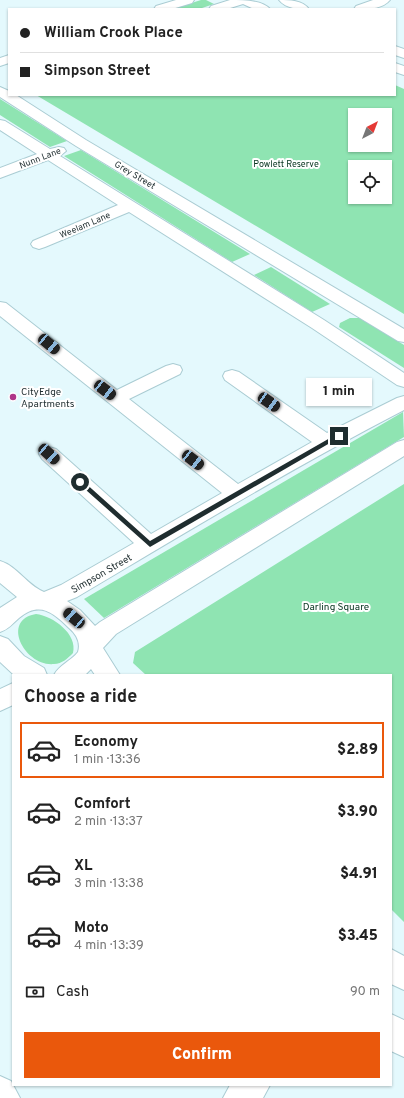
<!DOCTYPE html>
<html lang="en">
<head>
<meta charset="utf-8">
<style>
  body { margin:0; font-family:Overpass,sans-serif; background:#f2f2f2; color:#222; height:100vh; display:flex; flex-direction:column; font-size:15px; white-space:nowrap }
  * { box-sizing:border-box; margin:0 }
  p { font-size:13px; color:#767676 }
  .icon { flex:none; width:22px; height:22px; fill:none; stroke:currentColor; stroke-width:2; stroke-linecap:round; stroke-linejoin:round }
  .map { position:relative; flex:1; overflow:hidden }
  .drawer { position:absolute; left:12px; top:674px; width:380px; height:412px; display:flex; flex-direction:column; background:#fff; border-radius:0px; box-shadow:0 1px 3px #0004 }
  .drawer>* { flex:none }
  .hud { position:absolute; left:8px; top:8px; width:388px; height:88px; border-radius:0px; box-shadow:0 1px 3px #0004; display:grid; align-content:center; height:88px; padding:0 12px; background:#fff }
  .needle { width:26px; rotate:42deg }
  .tools { position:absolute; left:348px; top:108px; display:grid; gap:8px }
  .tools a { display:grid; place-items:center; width:44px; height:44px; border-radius:0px; background:#fff; box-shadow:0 1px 3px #0004; font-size:20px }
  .end { position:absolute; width:18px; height:18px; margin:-9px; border:5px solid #1f2d2f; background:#fff; box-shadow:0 0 0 2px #fff }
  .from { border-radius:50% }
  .bubble { position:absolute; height:28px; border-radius:0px; background:#fff; box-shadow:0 1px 3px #0004; font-size:13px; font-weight:800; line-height:28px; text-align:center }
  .car { position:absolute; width:12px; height:24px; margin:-12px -6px; border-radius:5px; box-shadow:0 0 3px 1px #0007; background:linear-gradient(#222 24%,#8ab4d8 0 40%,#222 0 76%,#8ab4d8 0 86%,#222 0) }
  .hud b { display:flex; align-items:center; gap:14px; height:38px; font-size:15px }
  .hud b+b { border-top:1px solid #e0e0e0 }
  .hud i { width:10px; height:10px; background:#222 }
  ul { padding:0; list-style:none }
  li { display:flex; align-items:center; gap:12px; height:56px; margin:0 8px 6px; padding:0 4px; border:2px solid transparent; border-radius:0px }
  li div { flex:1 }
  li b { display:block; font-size:15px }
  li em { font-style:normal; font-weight:800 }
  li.current { border-color:#ea580c }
  li>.icon { width:36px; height:36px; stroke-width:1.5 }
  h2 { padding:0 12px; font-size:18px; line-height:48px }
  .pay { display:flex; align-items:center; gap:10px; height:44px; padding:0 12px; font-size:15px }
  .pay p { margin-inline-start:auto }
  .action { display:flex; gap:8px; margin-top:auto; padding:8px 12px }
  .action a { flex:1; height:46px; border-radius:0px; background:#ea580c; color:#fff; font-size:16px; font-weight:800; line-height:46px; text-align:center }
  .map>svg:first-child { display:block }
  .green { fill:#8fe4b2; fill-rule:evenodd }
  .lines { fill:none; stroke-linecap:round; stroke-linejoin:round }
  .minor-casing { stroke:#aaccd3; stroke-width:2 }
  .minor { fill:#fff; fill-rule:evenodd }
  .route { fill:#1f2d2f }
  .poi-dot { fill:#af3589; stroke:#fff; stroke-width:1.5 }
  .labels { text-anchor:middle; stroke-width:4; stroke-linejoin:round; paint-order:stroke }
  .far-street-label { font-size:9px; fill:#1f2d2f; stroke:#fff }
  .far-park-label { font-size:9px; fill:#04331d; stroke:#fff }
  .poi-label { font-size:10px; fill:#1f2d2f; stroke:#fff; text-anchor:start }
  .street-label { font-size:10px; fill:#1f2d2f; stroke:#fff }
  .park-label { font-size:10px; fill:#04331d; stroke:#fff }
</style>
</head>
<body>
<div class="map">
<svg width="404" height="1098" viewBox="0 0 404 1098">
  <rect width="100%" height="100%" fill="#e4f9fd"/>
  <!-- green -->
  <g class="green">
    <polygon points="201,0 206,0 214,4 199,9 173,9"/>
    <path d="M 395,85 L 404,89 L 404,314 L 36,95 L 395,95 ZM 355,115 L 385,115 L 385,145 L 355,145 ZM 355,167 L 385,167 L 385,197 L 355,197 Z"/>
    <polygon points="0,99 67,141 50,147 0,115"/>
    <polygon points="81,150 250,254 232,262 64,156"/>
    <polygon points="271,267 330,304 312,312 254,275"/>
    <polygon points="350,318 360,318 404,345 404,368 339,327 340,323"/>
    <polygon points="403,412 404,437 104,618 84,599"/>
    <polygon points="404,484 404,922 391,909 391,675 146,675 133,663 135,652"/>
    <path d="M 36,614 C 53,616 78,634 73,653 C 68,658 62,664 54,664 C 25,667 0,620 36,614 Z"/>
  </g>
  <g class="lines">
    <defs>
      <g id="minor">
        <polygon points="176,0 194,0 192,3 172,9 154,9 156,6"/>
        <path d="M 230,0 C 243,0 262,0 270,9 L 254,9 L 243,4 L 227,9 L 209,9 L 211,6 Z"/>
        <path d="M 279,0 C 290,0 302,0 309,9 C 299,9 286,9 279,0 Z"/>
        <path d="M 373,0 L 390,0 C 382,10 365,9 354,9 L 356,6 Z"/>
        <polygon points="395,46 404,49 404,58 395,55"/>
        <polygon points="9,55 9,63 0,66 0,58"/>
        <polygon points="395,63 404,66 404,75 395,72"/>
        <polygon points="0,87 9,91 9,95 16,95 86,140 404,329 404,342 398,341 76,146 0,97"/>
        <polygon points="0,120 5,121 50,149 59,147 64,148 66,151 60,156 324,320 404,373 404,387 397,385 312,328 129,212 45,247 39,249 33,247 31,244 33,241 118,205 48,160 0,178 0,168 37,154 0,130"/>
        <path d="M 0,302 L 6,303 L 117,390 L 166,366 L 173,364 L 180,366 L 182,370 L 180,374 L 129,399 L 238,484 L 312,442 L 225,380 L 223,376 L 225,372 L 232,370 L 239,372 L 327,433 L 397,398 L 404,396 L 404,410 C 292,468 185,533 77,597 L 67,601 L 80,610 L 95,626 L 100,622 L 397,442 L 404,440 L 404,456 L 116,634 L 103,648 L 120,675 L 95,675 L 91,669 L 85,675 L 54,675 C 59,665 71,661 78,652 C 81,642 76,634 69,628 C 53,612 39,601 19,618 C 12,624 9,629 0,632 L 0,608 L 17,597 L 0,583 L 0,561 C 17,566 27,585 44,592 L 61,585 L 134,543 L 42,459 L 39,454 L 42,449 L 49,447 L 56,449 L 151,534 L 222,493 L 0,316 Z"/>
        <polygon points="0,636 8,639 24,656 44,668 47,675 14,675 0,662"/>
        <polygon points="13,683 13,705 0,711 0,689"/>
        <polygon points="391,949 404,956 404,990 391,984"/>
        <polygon points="391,1014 404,1020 404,1057 391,1051"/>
        <polygon points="0,1076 11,1081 20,1098 0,1098"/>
        <polygon points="230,1085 270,1085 263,1098 223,1098"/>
      </g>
    </defs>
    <!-- minor casing -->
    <use href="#minor" class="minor-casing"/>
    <!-- minor -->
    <use href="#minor" class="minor"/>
  </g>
  <!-- route -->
  <polygon class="route" points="337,434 342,436 150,547 77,482 83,481 150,541"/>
  <!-- markers -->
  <circle class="poi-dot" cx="13" cy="397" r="4"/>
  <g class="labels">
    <!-- far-street labels -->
    <g class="far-street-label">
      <text transform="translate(40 158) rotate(-21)" y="3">Nunn Lane</text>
      <text transform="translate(135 175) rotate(31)" y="3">Grey Street</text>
      <text transform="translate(85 225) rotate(-23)" y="3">Weelam Lane</text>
    </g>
    <!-- far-park labels -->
    <g class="far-park-label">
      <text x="286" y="167">Powlett Reserve</text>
    </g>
    <!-- poi labels -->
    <g class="poi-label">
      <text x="21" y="395">CityEdge<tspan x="21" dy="12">Apartments</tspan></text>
    </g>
    <!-- street labels -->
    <g class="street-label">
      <text transform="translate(101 573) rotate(-30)" y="4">Simpson Street</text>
    </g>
    <!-- park labels -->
    <g class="park-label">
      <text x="336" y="610">Darling Square</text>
    </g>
  </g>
</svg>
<div class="tools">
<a><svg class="needle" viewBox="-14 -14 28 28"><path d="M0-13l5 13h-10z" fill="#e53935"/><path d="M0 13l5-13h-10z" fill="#767676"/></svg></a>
<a><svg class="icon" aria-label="locate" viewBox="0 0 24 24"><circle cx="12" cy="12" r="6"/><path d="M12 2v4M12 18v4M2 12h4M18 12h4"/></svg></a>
</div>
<i class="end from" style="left:80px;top:482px"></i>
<i class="end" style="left:339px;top:436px"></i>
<div class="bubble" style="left:306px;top:378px;width:66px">1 min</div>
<i class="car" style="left:49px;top:344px;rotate:130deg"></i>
<i class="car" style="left:105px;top:390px;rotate:128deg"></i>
<i class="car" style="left:269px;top:402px;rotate:125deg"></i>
<i class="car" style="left:49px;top:454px;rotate:132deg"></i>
<i class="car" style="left:193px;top:460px;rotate:128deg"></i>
<i class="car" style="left:74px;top:618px;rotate:311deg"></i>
<div class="hud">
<b><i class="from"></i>William Crook Place</b>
<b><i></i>Simpson Street</b>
</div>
<section class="drawer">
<h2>Choose a ride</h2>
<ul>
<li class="current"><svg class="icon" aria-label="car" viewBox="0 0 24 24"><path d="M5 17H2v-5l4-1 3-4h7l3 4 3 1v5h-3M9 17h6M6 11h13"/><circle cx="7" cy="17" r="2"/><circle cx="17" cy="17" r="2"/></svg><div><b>Economy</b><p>1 min · 13:36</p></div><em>$2.89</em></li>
<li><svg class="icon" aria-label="car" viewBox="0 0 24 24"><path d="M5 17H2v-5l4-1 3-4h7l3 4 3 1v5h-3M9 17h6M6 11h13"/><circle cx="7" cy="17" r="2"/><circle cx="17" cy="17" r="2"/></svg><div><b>Comfort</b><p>2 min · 13:37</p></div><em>$3.90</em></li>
<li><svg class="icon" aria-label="car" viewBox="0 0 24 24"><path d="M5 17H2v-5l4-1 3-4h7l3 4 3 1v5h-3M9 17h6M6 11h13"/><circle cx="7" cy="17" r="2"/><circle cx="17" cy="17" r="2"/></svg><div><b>XL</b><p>3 min · 13:38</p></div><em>$4.91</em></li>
<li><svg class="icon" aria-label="car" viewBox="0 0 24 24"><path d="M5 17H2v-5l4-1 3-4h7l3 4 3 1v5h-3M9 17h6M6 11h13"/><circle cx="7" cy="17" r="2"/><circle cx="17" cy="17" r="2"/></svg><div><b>Moto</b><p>4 min · 13:39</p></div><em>$3.45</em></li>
</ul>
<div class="pay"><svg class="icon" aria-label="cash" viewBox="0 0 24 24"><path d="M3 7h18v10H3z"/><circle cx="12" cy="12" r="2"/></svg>Cash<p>90 m</p></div>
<div class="action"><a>Confirm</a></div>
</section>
</div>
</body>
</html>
